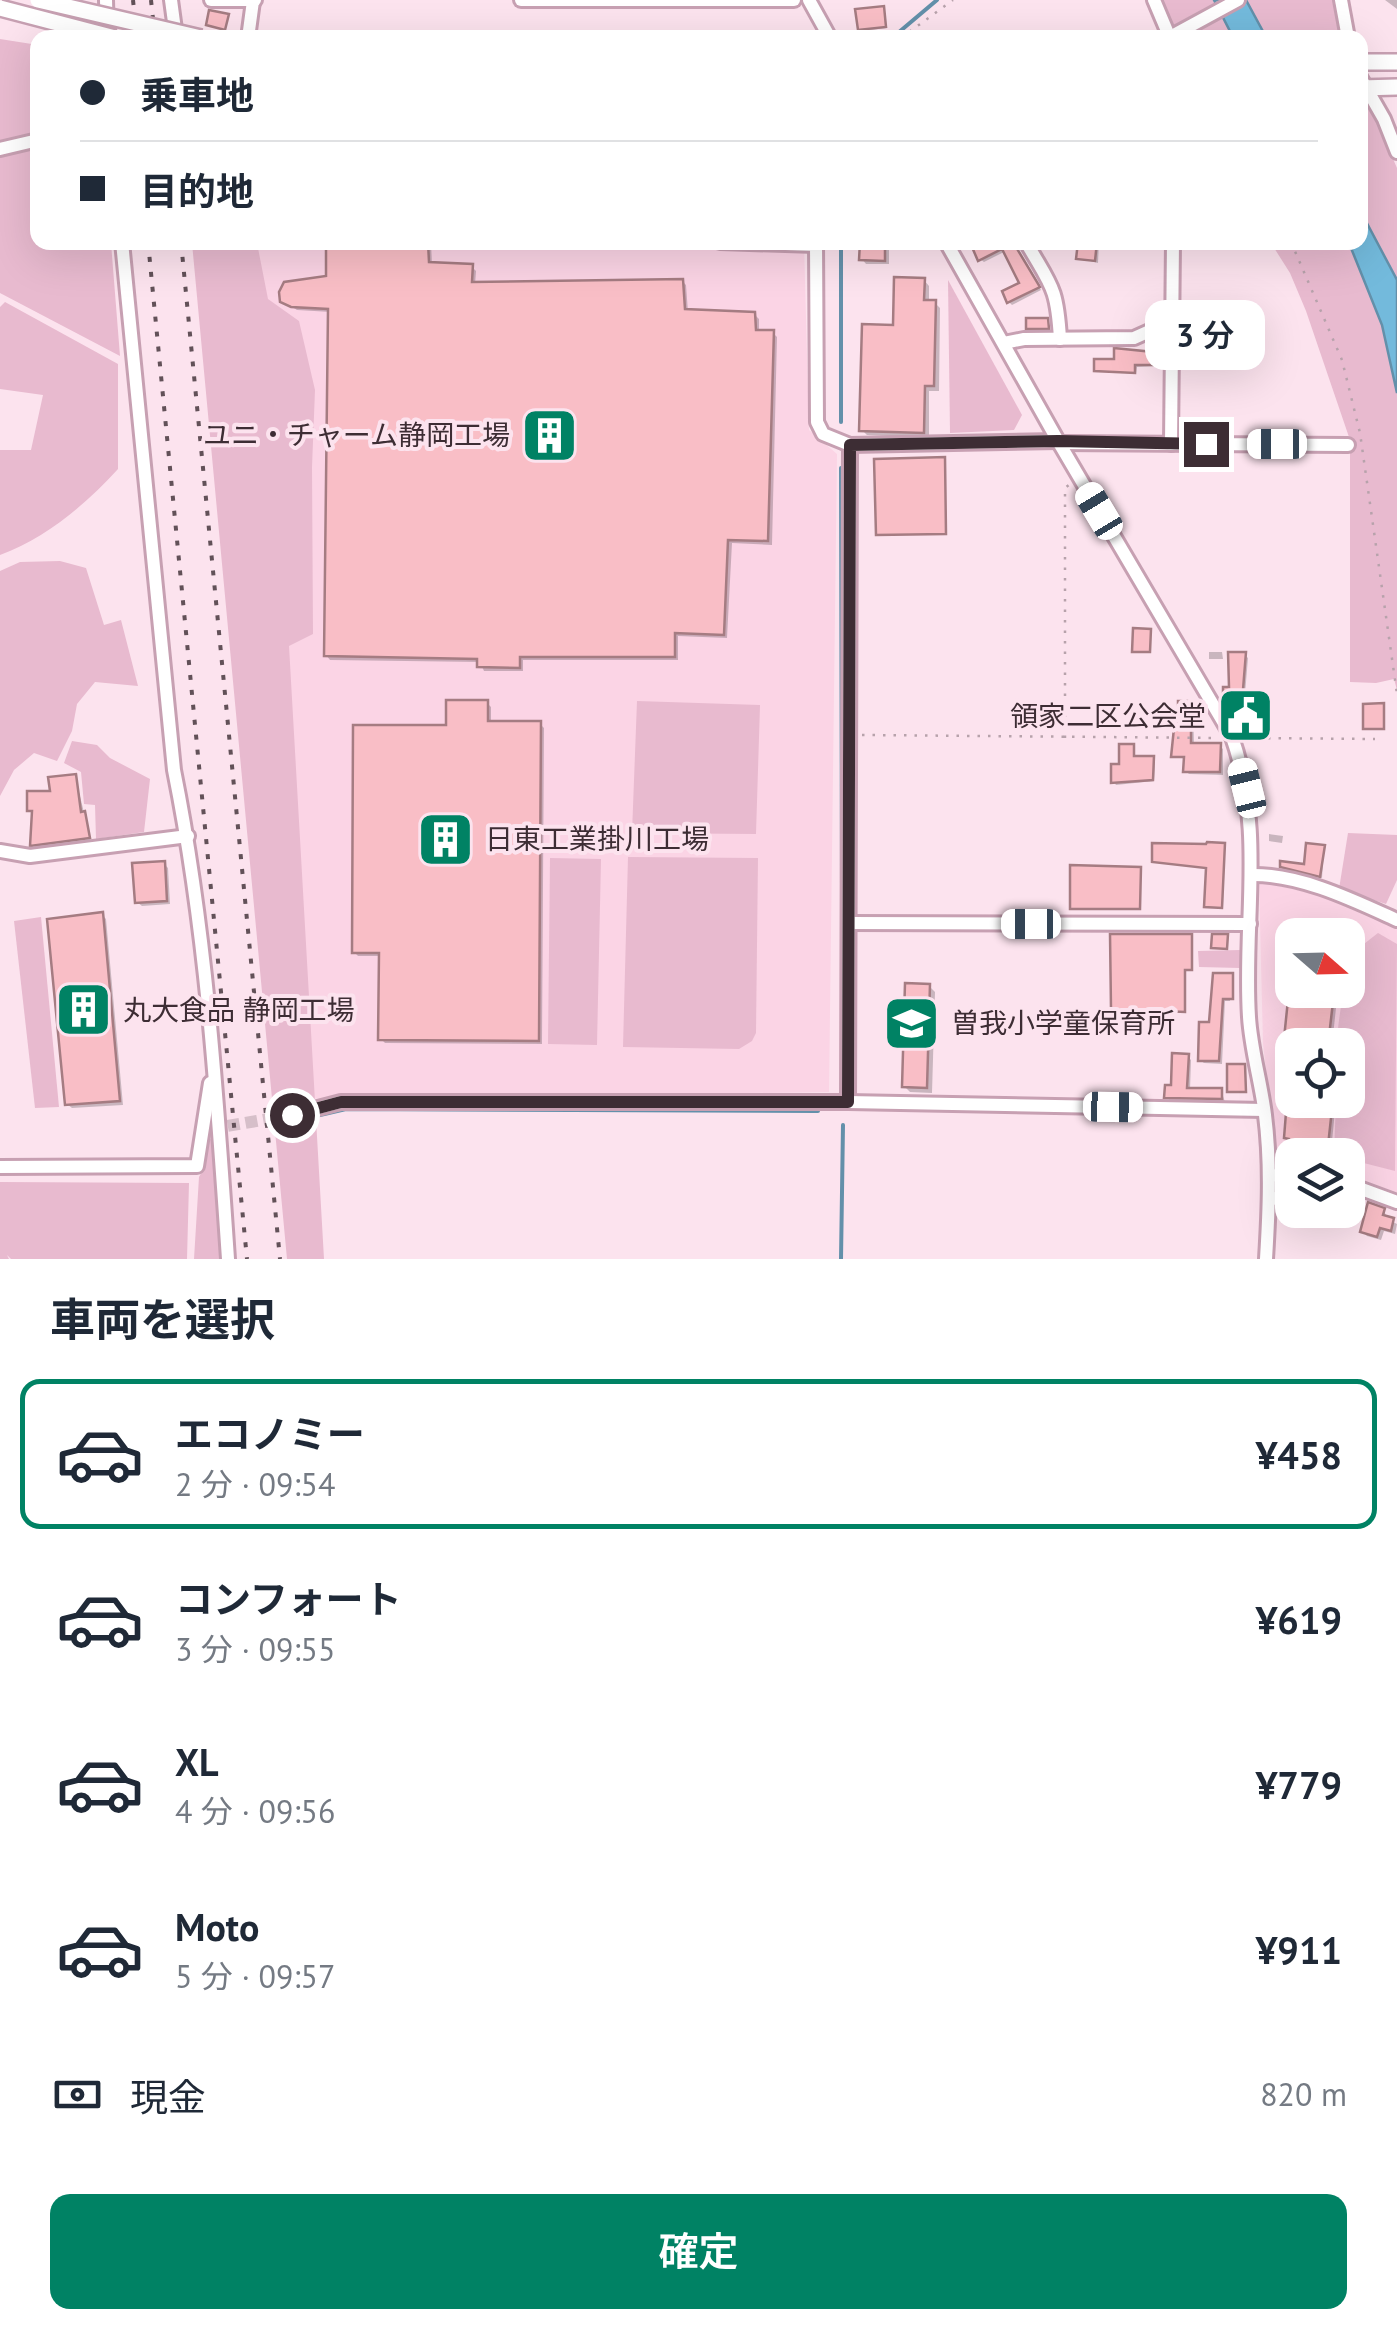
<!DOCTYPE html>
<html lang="ja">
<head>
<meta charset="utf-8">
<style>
  body { margin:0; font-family:"PT Sans","Noto Sans JP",sans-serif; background:#f6f6f7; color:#1f2937; height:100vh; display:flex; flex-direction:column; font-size:38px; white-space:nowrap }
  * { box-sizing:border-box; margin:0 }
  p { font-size:32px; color:#747a83 }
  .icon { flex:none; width:55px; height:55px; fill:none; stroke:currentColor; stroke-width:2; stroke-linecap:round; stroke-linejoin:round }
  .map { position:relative; height:1259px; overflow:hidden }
  .panel { display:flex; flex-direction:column; background:#fff; flex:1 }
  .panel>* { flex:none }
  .banner { position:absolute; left:30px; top:30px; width:1338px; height:220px; border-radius:20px; box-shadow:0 10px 40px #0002; display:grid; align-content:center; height:220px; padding:0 50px; background:#fff }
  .needle { width:65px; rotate:110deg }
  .controls { position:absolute; left:1275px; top:918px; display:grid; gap:20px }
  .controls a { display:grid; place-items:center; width:90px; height:90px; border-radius:20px; background:#fff; box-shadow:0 10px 40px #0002; font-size:50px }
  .end { position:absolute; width:45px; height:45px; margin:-22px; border:12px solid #3d2d34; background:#fff; box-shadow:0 0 0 5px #fff }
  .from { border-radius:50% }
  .bubble { position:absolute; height:70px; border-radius:20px; background:#fff; box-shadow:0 10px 40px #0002; font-size:32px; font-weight:600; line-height:70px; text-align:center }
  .car { position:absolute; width:30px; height:60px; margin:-30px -15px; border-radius:12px; box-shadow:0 0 8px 2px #0007; background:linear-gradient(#fff 24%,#345 0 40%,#fff 0 76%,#345 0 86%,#fff 0) }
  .banner b { display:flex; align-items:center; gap:35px; height:95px; font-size:38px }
  .banner b+b { border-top:2px solid #e0e1e3 }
  .banner i { width:25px; height:25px; background:#1f2937 }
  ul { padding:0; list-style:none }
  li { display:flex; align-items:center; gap:30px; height:150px; margin:0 20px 15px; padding:0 30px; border:5px solid transparent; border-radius:20px }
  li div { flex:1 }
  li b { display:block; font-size:38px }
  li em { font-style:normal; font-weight:600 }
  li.selected { border-color:#008264 }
  li>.icon { width:90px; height:90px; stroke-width:1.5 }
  h2 { padding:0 50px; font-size:45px; line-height:120px }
  .pay { display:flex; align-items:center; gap:25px; height:110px; padding:0 50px; font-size:38px }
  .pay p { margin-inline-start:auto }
  .button { display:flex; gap:20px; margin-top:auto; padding:20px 50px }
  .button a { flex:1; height:115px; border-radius:20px; background:#008264; color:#fff; font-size:40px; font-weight:600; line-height:115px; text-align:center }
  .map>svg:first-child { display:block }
  .built { fill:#fbd4e5; fill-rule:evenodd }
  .green { fill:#e8bacf }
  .water { fill:#73badc; stroke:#6390aa; stroke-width:2.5 }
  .shadow { fill:#0003 }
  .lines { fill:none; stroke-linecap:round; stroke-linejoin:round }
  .stream { stroke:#6390aa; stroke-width:4 }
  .building { fill:#f9bec6; stroke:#a57c82; stroke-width:2.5 }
  .minor-tunnel { stroke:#d6bfc9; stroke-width:12; stroke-dasharray:12 6; stroke-linecap:butt }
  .minor-casing { stroke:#c7a0b2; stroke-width:18 }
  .major-casing { stroke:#c7a0b2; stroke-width:20 }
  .path { stroke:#b7a2ab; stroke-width:2.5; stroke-dasharray:2.5 8; stroke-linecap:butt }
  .minor { stroke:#fff; stroke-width:12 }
  .major { stroke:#fff; stroke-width:15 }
  .rail { stroke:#625158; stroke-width:4; stroke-dasharray:5 10; stroke-linecap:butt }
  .major-bridge-casing { stroke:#c7a0b2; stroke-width:20; stroke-linecap:butt }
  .major-bridge { stroke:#fff; stroke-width:15 }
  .route { stroke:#3d2d34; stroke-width:12 }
  .labels { text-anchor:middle; stroke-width:8; stroke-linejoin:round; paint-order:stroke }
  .poi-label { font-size:28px; fill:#3d2d34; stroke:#fce3ee; text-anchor:start }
</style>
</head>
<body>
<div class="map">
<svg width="1397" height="1259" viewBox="0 0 1397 1259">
  <rect width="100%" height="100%" fill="#fce3ee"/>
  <!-- built -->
  <g class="built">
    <polygon points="218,243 804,243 809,430 837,454 829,1092 297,1099"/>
    <path d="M 1259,881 L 1314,894 L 1370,913 L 1397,927 L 1397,1196 L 1348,1180 L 1348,1155 L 1292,1155 L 1292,1173 L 1277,1172 L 1263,1043 ZM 1292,935 L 1348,935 L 1348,990 L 1292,990 ZM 1292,1045 L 1348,1045 L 1348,1100 L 1292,1100 Z"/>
  </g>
  <!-- green -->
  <g class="green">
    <polygon points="1162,0 1338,0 1349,37 1178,37"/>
    <polygon points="0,39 38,45 37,134 0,143"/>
    <polygon points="1360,74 1368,102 1397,168 1397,690 1394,679 1376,683 1350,682 1350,440 1306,311 1290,273 1271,243 1360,242"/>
    <polygon points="37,148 38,242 111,243 120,356 0,293 0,154"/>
    <polygon points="192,243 257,243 268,299 299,321 315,390 312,467 313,634 289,646 324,1259 287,1259"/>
    <polygon points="948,280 1022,415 1014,430 950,433"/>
    <path d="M 5,302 L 118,364 L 118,469 C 85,505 46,538 0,555 L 0,450 L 31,450 L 43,395 L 0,389 L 0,307 Z"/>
    <polygon points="60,561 86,568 104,625 121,620 138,686 95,682 77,704 72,731 57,761 34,753 14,770 0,796 0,571 20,562"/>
    <polygon points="637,701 760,705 756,834 632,833"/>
    <polygon points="72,741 97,745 110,758 150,779 144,832 96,839 95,805 84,804 81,772 64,763"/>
    <polygon points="1348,833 1397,835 1397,880 1386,904 1339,889"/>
    <polygon points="628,857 758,858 756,1033 752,1041 739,1049 623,1047"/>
    <polygon points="550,858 601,859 597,1045 548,1044"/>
    <polygon points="41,917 59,1107 35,1108 14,921"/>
    <path d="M 1378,933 L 1397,944 L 1395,1171 L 1348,1159 L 1348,1155 L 1334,1155 L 1336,1100 L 1348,1100 L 1348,1045 L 1337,1045 C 1338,1010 1346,984 1355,951 Z"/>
    <polygon points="1240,950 1240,968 1199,967 1198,951"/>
    <polygon points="214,1138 221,1259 194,1259 199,1177 204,1168 208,1140"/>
    <polygon points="1282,1180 1292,1181 1292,1210 1326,1210 1317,1227 1280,1221"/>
    <polygon points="0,1182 189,1183 187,1259 11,1259 7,1255 9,1259 0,1259"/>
  </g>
  <!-- water -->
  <g class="water">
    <polygon points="1214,0 1246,0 1266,37 1233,37"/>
    <polygon points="1360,210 1397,280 1397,393 1382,325 1349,243 1360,242"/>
  </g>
  <!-- shadow -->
  <g class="shadow">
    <polygon points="1385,0 1397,0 1397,9"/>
    <polygon points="883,8 887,28 862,31 860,29"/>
    <polygon points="328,242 431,242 432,265 472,267 476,271 475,285 682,281 686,285 688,312 754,314 759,319 759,332 773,333 777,337 772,545 732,543 727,638 678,636 678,660 523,660 523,671 484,671 480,662 330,660 326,655 331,312 297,310 283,301 329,278"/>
    <polygon points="862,242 889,242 889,264 866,264 862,259"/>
    <polygon points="986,242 1014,242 1041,290 1012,305 1009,302 1023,284 1006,251 984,262 980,259"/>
    <polygon points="1080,242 1099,242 1098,263 1079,258"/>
    <polygon points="924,280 929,286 929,303 935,303 940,308 939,391 929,391 929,438 867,435 862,430 895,327"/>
    <polygon points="1152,354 1155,366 1137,367 1136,374 1096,370"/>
    <polygon points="1209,652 1222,652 1223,659 1209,659"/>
    <polygon points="1245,655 1248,658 1244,706 1253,706 1257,710 1257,733 1246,733 1241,728 1238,705 1226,701"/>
    <polygon points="487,703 491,707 491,724 540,724 544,728 542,1044 385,1043 381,1039 382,956 358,956 354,952 449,728"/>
    <polygon points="1190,704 1193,707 1194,745 1220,746 1223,749 1223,775 1189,774 1186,771 1186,759 1174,756"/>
    <polygon points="1133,747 1135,758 1155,761 1154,781 1116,785 1114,782"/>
    <polygon points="75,776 91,841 36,848 33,845 32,813 29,810"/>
    <polygon points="1269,834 1283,836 1282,843 1269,841"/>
    <polygon points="1224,845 1223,909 1207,906 1209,869 1154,861"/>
    <polygon points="1324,848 1322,878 1282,866 1307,866"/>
    <polygon points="164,864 168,868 170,904 142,906 137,902"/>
    <polygon points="102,915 106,919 123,1105 72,1108 67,1104"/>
    <polygon points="1231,976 1230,1001 1225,1001 1222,1064 1204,1063 1200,1060"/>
    <polygon points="1292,985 1292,990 1326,990 1324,1003 1336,1008 1332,1045 1292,1045 1292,1062 1284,1057"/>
    <polygon points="929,986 935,992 932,1093 910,1092 904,1086"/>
    <polygon points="1187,1056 1191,1060 1190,1090 1221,1090 1225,1102 1170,1101 1167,1097"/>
    <polygon points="1292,1076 1292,1100 1336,1100 1331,1152 1334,1155 1292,1155 1292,1168 1289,1165 1291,1142 1286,1137"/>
    <polygon points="1384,1210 1387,1219 1397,1224 1395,1234 1384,1231 1381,1240 1367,1236 1363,1232"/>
  </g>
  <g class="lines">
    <!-- stream -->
    <g class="stream">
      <polyline points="892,38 937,0"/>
      <polyline points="841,422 841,242"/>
      <polyline points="841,468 842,883"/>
      <polyline points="281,1124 346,1109 818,1111"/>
      <polyline points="841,1259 843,1125"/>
    </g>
  </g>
  <!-- building -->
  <g class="building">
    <polygon points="884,6 886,27 858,30 855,9"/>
    <polygon points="209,10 229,14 225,30 206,25"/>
    <polygon points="326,242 428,242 429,262 473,264 472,282 683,279 685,309 755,312 756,330 774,330 768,541 728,540 724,635 675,633 675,657 520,657 520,668 477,667 477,659 324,656 328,309 291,307 280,302 279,292 284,282 326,276"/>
    <polygon points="860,242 885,242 885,261 859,260"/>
    <polygon points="981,242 1013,242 1040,287 1007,303 1002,291 1019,283 1002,249 978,261 972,247"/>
    <polygon points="1078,242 1097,242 1095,261 1076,259"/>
    <polygon points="894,277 925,278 924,300 936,300 934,386 925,386 924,433 859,431 862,324 893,325"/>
    <polygon points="1026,318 1048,318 1049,329 1026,329"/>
    <polygon points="1114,348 1153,352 1154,365 1135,365 1135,373 1094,371 1094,359 1114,359"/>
    <polygon points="945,457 946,534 876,535 874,459"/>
    <polygon points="1133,628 1151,629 1150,652 1132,652"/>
    <polygon points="1228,652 1246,652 1242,702 1223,702 1223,687 1229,687"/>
    <polygon points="446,700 488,700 488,721 541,721 539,1041 378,1040 379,953 352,953 353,725 446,725"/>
    <polygon points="1178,701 1191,701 1191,743 1221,743 1220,772 1183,772 1184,757 1171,757 1174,728 1178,728"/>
    <polygon points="1236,703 1254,703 1254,729 1239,729 1235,723"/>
    <polygon points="1384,703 1384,729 1363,729 1363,704"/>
    <polygon points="1119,744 1134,744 1134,756 1154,756 1153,780 1111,783 1111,764 1119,764"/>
    <polygon points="76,774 81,812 85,811 90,838 30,846 32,811 27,811 27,791 50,791 48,777"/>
    <polygon points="1207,842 1225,843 1222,908 1204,907 1206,868 1152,862 1152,843 1206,844"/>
    <polygon points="1306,843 1325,845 1320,877 1280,867 1280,861 1304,864"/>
    <polygon points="165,861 167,901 135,903 132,863"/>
    <polygon points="1070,865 1141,867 1140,909 1070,909"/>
    <polygon points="103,912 120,1101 65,1105 47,919"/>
    <polygon points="1110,934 1192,934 1192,970 1185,970 1185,1012 1111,1009"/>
    <polygon points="1212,934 1228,934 1227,949 1211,948"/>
    <polygon points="1213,973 1233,973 1233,999 1223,999 1219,1061 1198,1061 1199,1022 1209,1022"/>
    <polygon points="905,983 930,984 927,1088 902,1087"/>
    <polygon points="1289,990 1311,990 1310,999 1333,1002 1328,1045 1292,1045 1292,1059 1282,1058"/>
    <polygon points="1172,1053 1189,1054 1187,1088 1222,1088 1222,1099 1164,1098 1165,1085 1171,1085"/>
    <polygon points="1227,1064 1245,1064 1246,1092 1227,1092"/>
    <polygon points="1287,1100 1333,1100 1327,1155 1288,1155 1289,1139 1284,1138"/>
    <polygon points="1368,1202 1385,1208 1383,1215 1394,1218 1391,1231 1380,1228 1377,1237 1360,1232"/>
  </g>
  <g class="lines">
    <!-- minor-tunnel -->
    <polyline class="minor-tunnel" points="210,1129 291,1115"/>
    <defs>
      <g id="minor">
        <polyline points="106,0 107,38"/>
        <polyline points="171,0 176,37"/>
        <polyline points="211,0 255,0"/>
        <polyline points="521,0 794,0"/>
        <polyline points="809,0 830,38"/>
        <polyline points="1154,0 1170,38"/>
        <polyline points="1341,0 1348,38"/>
        <polyline points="1170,37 1238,0"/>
        <polyline points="248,38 253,1"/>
        <polyline points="1360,77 1384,119 1397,152"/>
        <polyline points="0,149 38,140"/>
        <path d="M 122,242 L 174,770 C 206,929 217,1097 228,1259"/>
        <polyline points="720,242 816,245"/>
        <polyline points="816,242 817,422 823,434 850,445 1058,441"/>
        <path d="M 946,242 L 1058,441 L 1232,737 C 1265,831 1243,921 1249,1017 C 1251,1050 1261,1082 1265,1115 C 1271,1163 1269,1210 1266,1259"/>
        <path d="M 1026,242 C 1051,286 1057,286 1060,339"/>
        <polyline points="1004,343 1024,339 1134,338 1172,321"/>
        <polyline points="1059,443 1348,445"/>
        <polyline points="1171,444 1173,242"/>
        <polyline points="0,851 30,856 188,836"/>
        <path d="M 1251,875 C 1300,874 1353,900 1397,920"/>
        <polyline points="849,923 1250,924"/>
        <polyline points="848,1102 850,445"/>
        <polyline points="291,1115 341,1102 848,1102 1264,1110"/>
        <polyline points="0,1167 197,1166 210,1083"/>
        <polyline points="1270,1175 1292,1177"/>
        <polyline points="1348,1184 1397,1202"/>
        <polyline points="1270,1197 1292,1204"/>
        <polyline points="1314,1210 1321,1212"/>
      </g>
      <g id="major">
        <polyline points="1360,62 1397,62"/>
        <polyline points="1360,88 1397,87"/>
      </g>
    </defs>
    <!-- minor casing -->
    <use href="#minor" class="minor-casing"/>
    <!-- major casing -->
    <use href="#major" class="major-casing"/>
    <!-- path -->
    <g class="path">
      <polyline points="901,38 953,0"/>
      <polyline points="1291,242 1342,360 1360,433 1397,694"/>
      <polyline points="862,735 1219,738"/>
      <polyline points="1065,738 1065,488 1070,484"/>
      <polyline points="1247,738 1375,739"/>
    </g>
    <!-- minor -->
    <use href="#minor" class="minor"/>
    <!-- major -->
    <use href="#major" class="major"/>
    <!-- rail -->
    <g class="rail">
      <polyline points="133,0 137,38"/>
      <polyline points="151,0 155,38"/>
      <polyline points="148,242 247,1259"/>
      <polyline points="181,242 280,1259"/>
    </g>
    <defs>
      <g id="major-bridge">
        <polyline points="38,0 201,38"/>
        <polyline points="0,8 115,38"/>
      </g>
    </defs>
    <!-- major-bridge casing -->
    <use href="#major-bridge" class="major-bridge-casing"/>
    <!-- major-bridge -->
    <use href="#major-bridge" class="major-bridge"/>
  </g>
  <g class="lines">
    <!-- route -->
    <polyline class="route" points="292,1115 341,1102 848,1102 850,445 1058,441 1206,444"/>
  </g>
  <!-- icons -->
  <defs>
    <symbol id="building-square" viewBox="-11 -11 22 22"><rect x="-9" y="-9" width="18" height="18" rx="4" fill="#008264" stroke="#fce3ee"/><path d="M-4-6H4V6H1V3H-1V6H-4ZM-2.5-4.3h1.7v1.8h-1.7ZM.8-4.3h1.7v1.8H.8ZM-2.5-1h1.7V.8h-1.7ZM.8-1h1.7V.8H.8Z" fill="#fff"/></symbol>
    <symbol id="civic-square" viewBox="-11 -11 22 22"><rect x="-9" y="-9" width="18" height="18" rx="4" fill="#008264" stroke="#fce3ee"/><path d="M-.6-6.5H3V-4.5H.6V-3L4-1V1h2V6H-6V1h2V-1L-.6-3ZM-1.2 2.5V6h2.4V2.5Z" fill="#fff"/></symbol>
    <symbol id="school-square" viewBox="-11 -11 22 22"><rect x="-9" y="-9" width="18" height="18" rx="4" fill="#008264" stroke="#fce3ee"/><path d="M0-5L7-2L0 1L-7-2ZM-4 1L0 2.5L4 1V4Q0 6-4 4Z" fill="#fff"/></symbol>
  </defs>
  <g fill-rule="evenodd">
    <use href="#building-square" x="518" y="404" width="63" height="63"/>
    <use href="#civic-square" x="1214" y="684" width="63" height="63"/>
    <use href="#building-square" x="414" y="808" width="63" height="63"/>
    <use href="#building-square" x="52" y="978" width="63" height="63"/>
    <use href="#school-square" x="880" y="992" width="63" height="63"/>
  </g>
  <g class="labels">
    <!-- poi labels -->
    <g class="poi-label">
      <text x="510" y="445" text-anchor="end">ユニ・チャーム静岡工場</text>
      <text x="1206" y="726" text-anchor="end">領家二区公会堂</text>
      <text x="485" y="849">日東工業掛川工場</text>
      <text x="123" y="1020">丸大食品 静岡工場</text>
      <text x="951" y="1033">曽我小学童保育所</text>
    </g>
  </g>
</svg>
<div class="controls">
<a><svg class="needle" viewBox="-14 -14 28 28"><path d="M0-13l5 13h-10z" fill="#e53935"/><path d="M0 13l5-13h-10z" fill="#747a83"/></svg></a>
<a><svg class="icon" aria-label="locate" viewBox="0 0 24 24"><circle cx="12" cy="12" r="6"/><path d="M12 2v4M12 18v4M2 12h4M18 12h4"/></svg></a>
<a><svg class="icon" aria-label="layers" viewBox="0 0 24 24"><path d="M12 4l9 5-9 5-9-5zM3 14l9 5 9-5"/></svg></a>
</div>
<i class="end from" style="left:292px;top:1115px"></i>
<i class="end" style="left:1206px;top:444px"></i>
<div class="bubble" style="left:1145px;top:300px;width:120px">3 分</div>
<i class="car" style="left:1277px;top:444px;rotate:270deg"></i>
<i class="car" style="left:1099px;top:511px;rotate:329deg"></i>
<i class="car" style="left:1247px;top:788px;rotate:346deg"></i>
<i class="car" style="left:1031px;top:924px;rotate:270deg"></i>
<i class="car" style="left:1113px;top:1107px;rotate:91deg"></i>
<div class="banner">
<b><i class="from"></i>乗車地</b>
<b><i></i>目的地</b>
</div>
</div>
<section class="panel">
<h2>車両を選択</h2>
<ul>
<li class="selected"><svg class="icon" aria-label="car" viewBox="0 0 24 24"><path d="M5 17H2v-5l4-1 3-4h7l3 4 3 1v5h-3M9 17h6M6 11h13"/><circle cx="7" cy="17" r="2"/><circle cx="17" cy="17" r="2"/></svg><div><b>エコノミー</b><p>2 分 · 09:54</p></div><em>¥458</em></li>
<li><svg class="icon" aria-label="car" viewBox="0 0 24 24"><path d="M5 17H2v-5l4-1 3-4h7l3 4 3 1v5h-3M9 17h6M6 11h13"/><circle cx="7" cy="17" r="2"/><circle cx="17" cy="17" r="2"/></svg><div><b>コンフォート</b><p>3 分 · 09:55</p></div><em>¥619</em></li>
<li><svg class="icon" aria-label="car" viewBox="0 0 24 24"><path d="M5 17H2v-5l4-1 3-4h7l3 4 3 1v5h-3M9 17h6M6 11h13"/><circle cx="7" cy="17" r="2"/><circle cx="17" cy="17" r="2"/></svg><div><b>XL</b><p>4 分 · 09:56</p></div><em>¥779</em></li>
<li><svg class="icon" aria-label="car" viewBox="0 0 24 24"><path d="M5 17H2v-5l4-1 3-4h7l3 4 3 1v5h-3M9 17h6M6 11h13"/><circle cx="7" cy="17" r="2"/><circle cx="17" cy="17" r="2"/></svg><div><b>Moto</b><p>5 分 · 09:57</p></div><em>¥911</em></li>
</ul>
<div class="pay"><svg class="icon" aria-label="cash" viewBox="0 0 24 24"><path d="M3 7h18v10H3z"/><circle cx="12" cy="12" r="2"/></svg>現金<p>820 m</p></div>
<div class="button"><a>確定</a></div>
</section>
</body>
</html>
